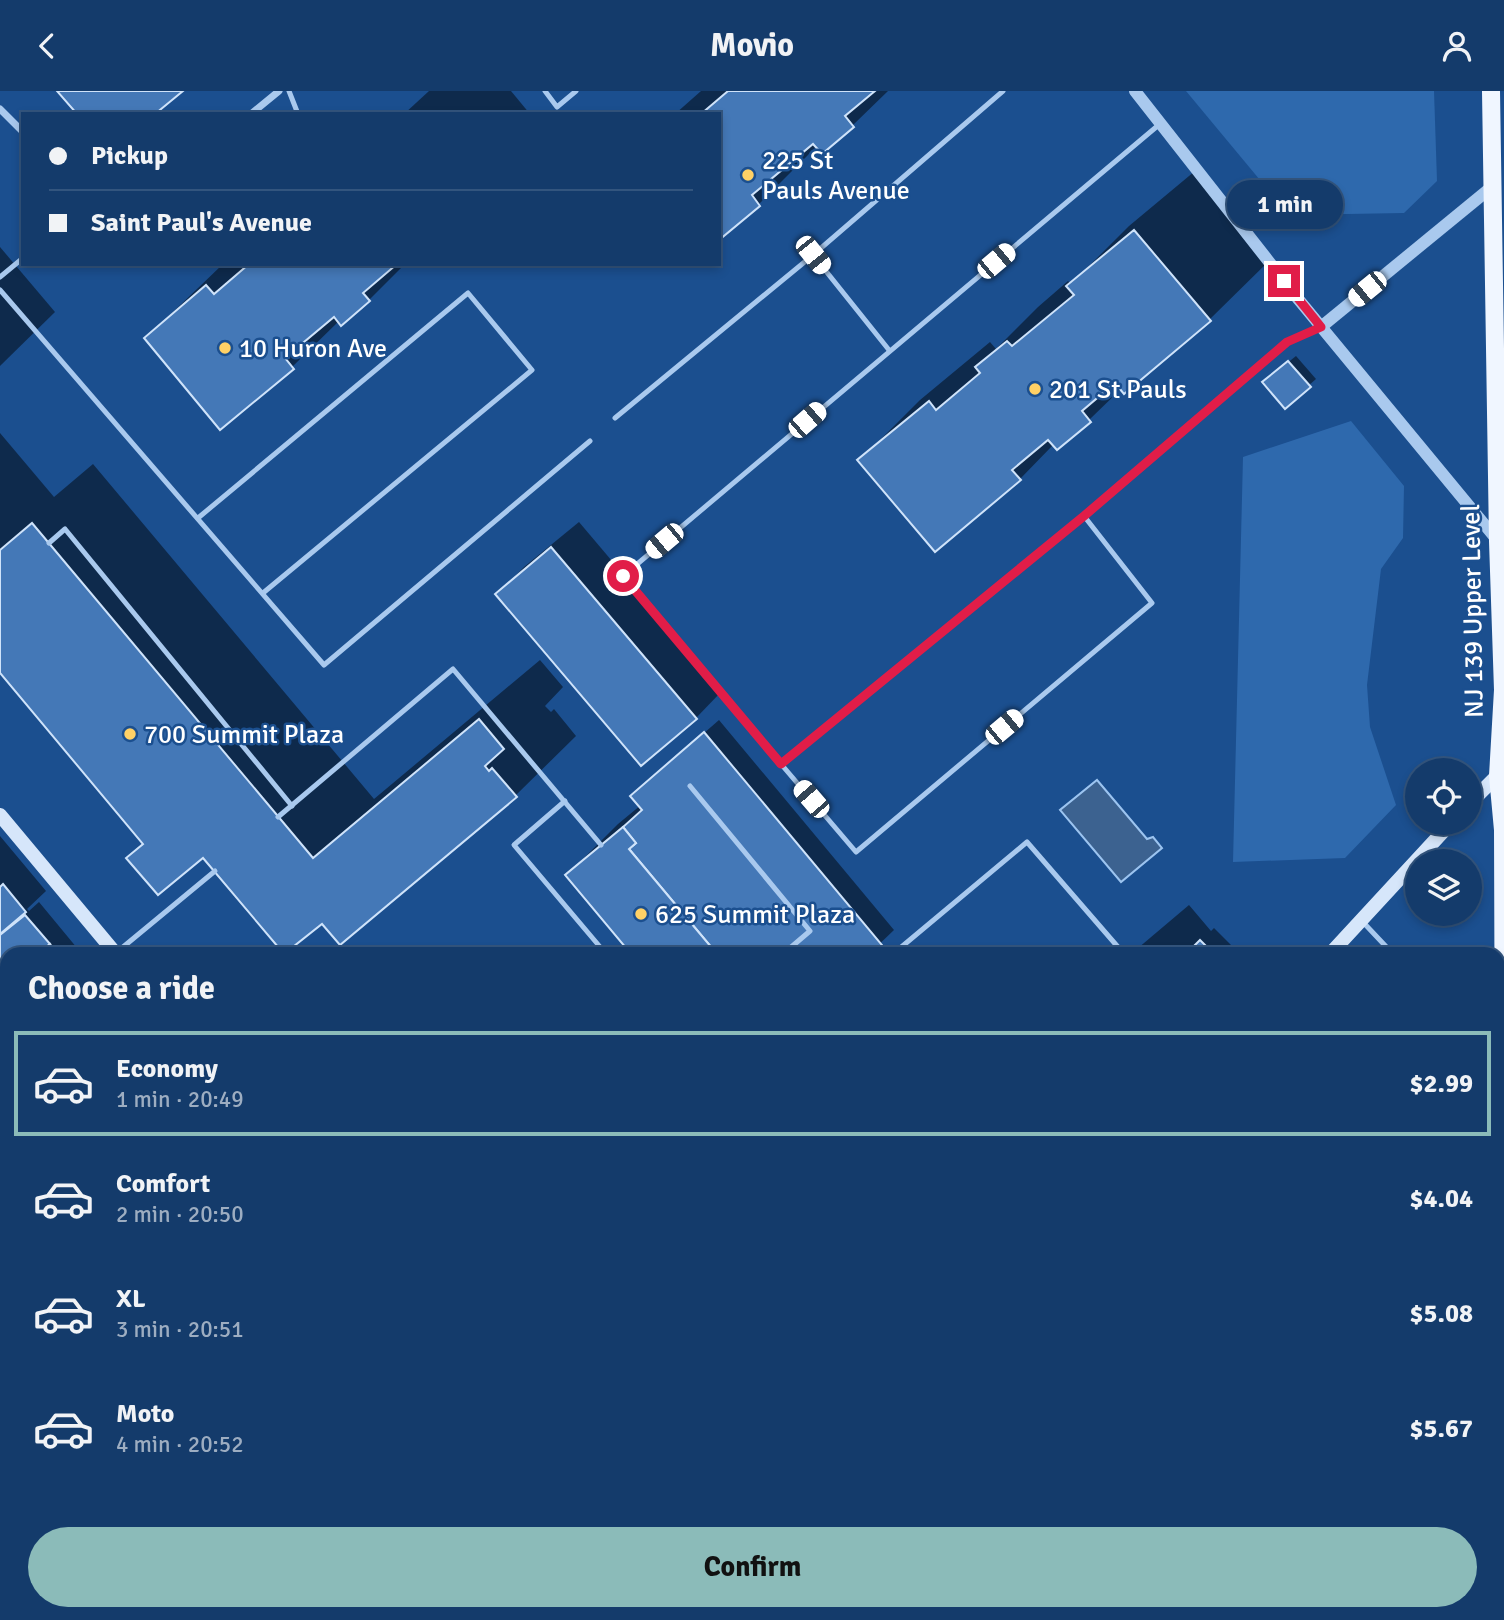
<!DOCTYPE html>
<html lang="en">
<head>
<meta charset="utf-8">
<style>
  body { margin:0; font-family:Signika,sans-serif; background:#214673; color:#f1f3f6; height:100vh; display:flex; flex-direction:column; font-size:26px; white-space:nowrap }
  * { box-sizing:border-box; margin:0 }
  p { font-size:23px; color:#9dadc1 }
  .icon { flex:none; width:38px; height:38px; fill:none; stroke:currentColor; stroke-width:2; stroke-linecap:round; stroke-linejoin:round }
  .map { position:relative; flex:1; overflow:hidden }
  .drawer { position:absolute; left:0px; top:856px; width:1505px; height:674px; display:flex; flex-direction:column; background:#143b6b; border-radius:21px 21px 0 0; box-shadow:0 4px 10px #0003,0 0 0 2px #33557e }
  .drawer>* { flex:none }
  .top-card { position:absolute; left:21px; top:21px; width:700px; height:154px; border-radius:0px; box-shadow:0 4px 10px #0003,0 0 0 2px #33557e; display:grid; align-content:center; height:154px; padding:0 28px; background:#143b6b }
  .tools { position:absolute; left:1405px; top:667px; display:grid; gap:14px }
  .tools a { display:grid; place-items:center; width:77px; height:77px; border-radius:50%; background:#143b6b; box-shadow:0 4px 10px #0003,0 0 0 2px #33557e; font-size:35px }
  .end { position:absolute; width:32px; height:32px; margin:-16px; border:9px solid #e11d48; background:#fff; box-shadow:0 0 0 4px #fff }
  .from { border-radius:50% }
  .bubble { position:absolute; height:49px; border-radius:24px; background:#143b6b; box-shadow:0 4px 10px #0003,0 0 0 2px #33557e; font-size:23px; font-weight:800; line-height:49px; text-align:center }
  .car { position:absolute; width:21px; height:42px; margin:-21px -10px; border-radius:9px; box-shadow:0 0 5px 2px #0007; background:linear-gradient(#fff 24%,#345 0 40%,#fff 0 76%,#345 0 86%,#fff 0) }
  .top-card b { display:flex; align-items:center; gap:24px; height:66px; font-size:26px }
  .top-card b+b { border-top:2px solid #33557e }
  .top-card i { width:18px; height:18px; background:#f1f3f6 }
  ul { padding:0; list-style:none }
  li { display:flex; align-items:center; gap:21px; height:105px; margin:0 14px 10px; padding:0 14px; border:4px solid transparent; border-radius:0px }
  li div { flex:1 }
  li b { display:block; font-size:26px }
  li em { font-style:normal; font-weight:800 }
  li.active { border-color:#8bbbb9 }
  li>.icon { width:63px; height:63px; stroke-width:1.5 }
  h2 { padding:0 28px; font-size:32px; line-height:84px }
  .primary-button { display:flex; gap:14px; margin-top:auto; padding:14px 28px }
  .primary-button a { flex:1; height:80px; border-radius:42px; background:#8bbbb9; color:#111; font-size:28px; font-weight:800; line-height:80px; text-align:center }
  header { display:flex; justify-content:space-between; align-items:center; height:91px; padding:0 28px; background:#143b6b; font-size:32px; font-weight:800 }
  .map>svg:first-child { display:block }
  .green { fill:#2e69ad }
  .water { fill:#3c6290; stroke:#9cc4f0; stroke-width:2 }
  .shadow { fill:#0007 }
  .building { fill:#4478b7; stroke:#cfe3fa; stroke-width:2 }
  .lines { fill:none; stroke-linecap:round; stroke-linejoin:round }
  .service { stroke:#a9c9ee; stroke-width:5 }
  .pedestrian { stroke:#a9c9ee; stroke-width:6 }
  .minor { stroke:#a9c9ee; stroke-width:7 }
  .tertiary { stroke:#a9c9ee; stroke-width:12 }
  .secondary { stroke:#d6e6fa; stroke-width:14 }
  .primary { stroke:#f0f6ff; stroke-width:18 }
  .route { stroke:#e11d48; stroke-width:9 }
  .poi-dot { fill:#ffd166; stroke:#1b4f8f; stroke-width:2.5 }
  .labels { text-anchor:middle; stroke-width:5; stroke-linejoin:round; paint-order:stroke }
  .poi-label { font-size:26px; fill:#fff; stroke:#1b4f8f; text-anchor:start }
  .street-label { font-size:26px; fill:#fff; stroke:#1b4f8f }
</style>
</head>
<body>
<header><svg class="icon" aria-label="back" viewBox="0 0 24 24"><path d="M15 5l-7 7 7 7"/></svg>Movio<svg class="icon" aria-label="person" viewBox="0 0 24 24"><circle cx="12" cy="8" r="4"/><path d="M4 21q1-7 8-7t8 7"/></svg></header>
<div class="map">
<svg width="1504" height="1529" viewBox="0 0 1504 1529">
  <rect width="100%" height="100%" fill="#1b4f8f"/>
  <!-- green -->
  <g class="green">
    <polygon points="1186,0 1434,0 1437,90 1404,122 1289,124"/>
    <polygon points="1351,330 1404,395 1403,447 1381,478 1367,594 1370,636 1396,714 1345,767 1233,771 1243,366"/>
    <polygon points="7,1088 7,1188 3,1192 0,1188 0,1094"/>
    <polygon points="1436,1522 1436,1529 1201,1529 1201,1522"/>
  </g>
  <!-- water -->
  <polygon class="water" points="1097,689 1147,748 1153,746 1162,757 1121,791 1060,719"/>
  <!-- shadow -->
  <g class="shadow">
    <polygon points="429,0 511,0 530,23 404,23"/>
    <polygon points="701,0 888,0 853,34 822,61 817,55 759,113 719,146 719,23 675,23"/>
    <polygon points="1195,80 1270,169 1209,229 1122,297 1089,329 1054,353 1020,388 860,369 920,309 990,251 996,258 1038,216 1068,190 1071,193 1129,135"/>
    <polygon points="0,156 55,221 0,275"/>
    <polygon points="223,173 405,173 369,209 339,230 292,276 146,247"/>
    <polygon points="1296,265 1316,288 1285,315 1271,285"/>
    <polygon points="0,342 54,406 93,373 374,708 540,569 563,596 545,615 551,621 554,618 576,645 515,705 323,830 204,764 129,767 144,752 0,580"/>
    <polygon points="579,431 722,600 696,627 498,503 524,476"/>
    <polygon points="719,629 894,839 869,863 567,784 618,733 641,714 632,705"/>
    <polygon points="0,745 46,800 27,818 29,820 39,811 82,863 7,863 7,875 1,880 7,888 7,931 0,937 0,846 8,838 6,836 0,841"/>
    <polygon points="1189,814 1211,840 1214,837 1240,863 1131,863"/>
    <polygon points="7,1210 7,1313 2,1317 0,1217"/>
  </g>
  <!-- building -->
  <g class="building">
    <polygon points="57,0 183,0 155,23 77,23"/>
    <polygon points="728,0 875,0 845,25 854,36 822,63 813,53 752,104 760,115 719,149 719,23 701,23"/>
    <polygon points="1134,139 1211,230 1124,303 1115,292 1082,320 1091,331 1057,359 1048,349 1012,379 1021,389 935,461 857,369 929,310 936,319 980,282 975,276 1007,250 1012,255 1074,204 1066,195"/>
    <polygon points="249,173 397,173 363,202 370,210 341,235 334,226 285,267 294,278 220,339 144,247 206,194 214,203"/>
    <polygon points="1288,270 1311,296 1285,318 1262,291"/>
    <polygon points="32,432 313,767 479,628 504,658 485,675 489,680 492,677 517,706 340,854 322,833 284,863 203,767 158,804 126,767 143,753 0,582 0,459"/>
    <polygon points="551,456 697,628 641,675 495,503"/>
    <polygon points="704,641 882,854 871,863 717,863 629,758 636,752 623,736 642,719 630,705"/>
    <polygon points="623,736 636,752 629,758 717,863 631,863 565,784"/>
    <polygon points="3,793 26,821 0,843 0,796"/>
    <polygon points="25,824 50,853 38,863 7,863 7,878 0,883 0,844"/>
    <polygon points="1200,849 1214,863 1186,863"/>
    <polygon points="50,853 58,863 38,863"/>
    <polygon points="7,889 7,933 0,939 0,895"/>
    <polygon points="7,1217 7,1315 2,1319 0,1223"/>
    <polygon points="443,1522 436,1529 345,1529 340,1523"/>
    <polygon points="890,1522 1004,1522 994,1529 895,1529"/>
  </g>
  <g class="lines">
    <!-- service -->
    <g class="service">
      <polyline points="289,0 298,23"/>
      <polyline points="545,0 557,16 576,0"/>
      <polyline points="0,186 23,167"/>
      <polyline points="0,199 324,574 590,350"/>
      <polyline points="889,259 813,164 1003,0"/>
      <polyline points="615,327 813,164"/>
      <polyline points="1084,425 1152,512 856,761 781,673 1084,425 1287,251 1321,236"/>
      <polyline points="198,427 468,202 532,279 263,502"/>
      <polyline points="49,452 65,438 292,715"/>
      <polyline points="781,673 623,485 1161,32"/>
      <polyline points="690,695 810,840 783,863"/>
      <polyline points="565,710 514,754 606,863"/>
      <polyline points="278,726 453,578 601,754"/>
      <polyline points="1361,829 1393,863"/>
      <polyline points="117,861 215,780"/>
      <polyline points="893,863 1027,751 1124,863"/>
      <polyline points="324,1522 327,1529"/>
      <polyline points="214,1529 221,1522"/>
      <polyline points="748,1529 749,1522"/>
      <polyline points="823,1529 829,1522"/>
      <polyline points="1132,1529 1142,1522"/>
    </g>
    <!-- pedestrian -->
    <polyline class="pedestrian" points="0,1207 7,1201"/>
    <!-- minor -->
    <g class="minor">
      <polyline points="0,18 23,41"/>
      <polyline points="251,23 279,0"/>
      <polyline points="0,1371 7,1380"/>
      <polyline points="128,1522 133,1529"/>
    </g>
    <!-- tertiary -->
    <g class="tertiary">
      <polyline points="1135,0 1299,209 1498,450"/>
      <polyline points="1321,236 1493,95"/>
    </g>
    <!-- secondary -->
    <g class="secondary">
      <polyline points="1470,712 1503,679"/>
      <polyline points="0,724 116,863"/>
      <polyline points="1330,863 1451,732"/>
      <polyline points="641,1522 645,1529"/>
      <polyline points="505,1529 512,1522"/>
      <polyline points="569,1529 571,1522"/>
    </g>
    <!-- primary -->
    <polyline class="primary" points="1491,0 1498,450 1503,599 1498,685 1503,739 1504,1039"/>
  </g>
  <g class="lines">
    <!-- route -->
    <polyline class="route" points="623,485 781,673 1084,425 1287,251 1321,236 1284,190"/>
  </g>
  <!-- markers -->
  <g class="poi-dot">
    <circle cx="748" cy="84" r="7"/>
    <circle cx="225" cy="257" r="7"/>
    <circle cx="1035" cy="298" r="7"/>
    <circle cx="130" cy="643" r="7"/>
    <circle cx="641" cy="823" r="7"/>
  </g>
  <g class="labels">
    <!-- poi labels -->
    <g class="poi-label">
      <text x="762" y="78">225 St<tspan x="762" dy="30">Pauls Avenue</tspan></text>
      <text x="239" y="266">10 Huron Ave</text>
      <text x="1049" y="307">201 St Pauls</text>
      <text x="144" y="652">700 Summit Plaza</text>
      <text x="655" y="832">625 Summit Plaza</text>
    </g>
    <!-- street labels -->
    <g class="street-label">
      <text transform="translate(1472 520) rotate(-91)" y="9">NJ 139 Upper Level</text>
    </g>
  </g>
</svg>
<div class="tools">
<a><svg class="icon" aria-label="locate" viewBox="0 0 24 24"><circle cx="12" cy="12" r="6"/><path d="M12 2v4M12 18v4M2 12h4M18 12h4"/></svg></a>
<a><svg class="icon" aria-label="layers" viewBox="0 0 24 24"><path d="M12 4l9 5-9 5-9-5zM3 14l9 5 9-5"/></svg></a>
</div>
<i class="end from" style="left:623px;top:485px"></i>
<i class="end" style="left:1284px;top:190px"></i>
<div class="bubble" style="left:1227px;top:89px;width:116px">1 min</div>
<i class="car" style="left:813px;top:164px;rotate:141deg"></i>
<i class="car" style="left:996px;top:170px;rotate:50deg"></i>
<i class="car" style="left:1367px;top:198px;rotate:231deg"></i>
<i class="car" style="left:807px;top:329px;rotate:49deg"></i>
<i class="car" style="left:664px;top:450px;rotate:230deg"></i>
<i class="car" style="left:1004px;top:636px;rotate:50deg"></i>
<i class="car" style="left:811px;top:708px;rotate:319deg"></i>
<div class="top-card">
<b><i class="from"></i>Pickup</b>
<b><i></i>Saint Paul's Avenue</b>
</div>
<section class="drawer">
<h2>Choose a ride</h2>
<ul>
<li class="active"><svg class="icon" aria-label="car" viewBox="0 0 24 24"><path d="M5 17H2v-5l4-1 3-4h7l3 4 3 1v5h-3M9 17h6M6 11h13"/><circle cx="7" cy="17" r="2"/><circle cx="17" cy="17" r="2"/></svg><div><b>Economy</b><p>1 min · 20:49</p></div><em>$2.99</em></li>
<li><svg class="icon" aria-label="car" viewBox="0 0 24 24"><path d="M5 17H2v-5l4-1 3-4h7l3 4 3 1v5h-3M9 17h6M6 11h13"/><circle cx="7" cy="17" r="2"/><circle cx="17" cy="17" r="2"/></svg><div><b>Comfort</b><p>2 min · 20:50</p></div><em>$4.04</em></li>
<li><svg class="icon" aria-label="car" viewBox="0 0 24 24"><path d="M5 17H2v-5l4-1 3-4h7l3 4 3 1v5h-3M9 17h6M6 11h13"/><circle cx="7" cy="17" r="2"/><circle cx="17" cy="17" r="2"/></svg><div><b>XL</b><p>3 min · 20:51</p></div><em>$5.08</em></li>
<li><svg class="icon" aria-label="car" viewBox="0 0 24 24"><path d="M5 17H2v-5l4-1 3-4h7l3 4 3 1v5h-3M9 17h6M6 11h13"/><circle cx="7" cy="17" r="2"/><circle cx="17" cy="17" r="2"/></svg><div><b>Moto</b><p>4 min · 20:52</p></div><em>$5.67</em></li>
</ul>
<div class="primary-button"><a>Confirm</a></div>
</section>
</div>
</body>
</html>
